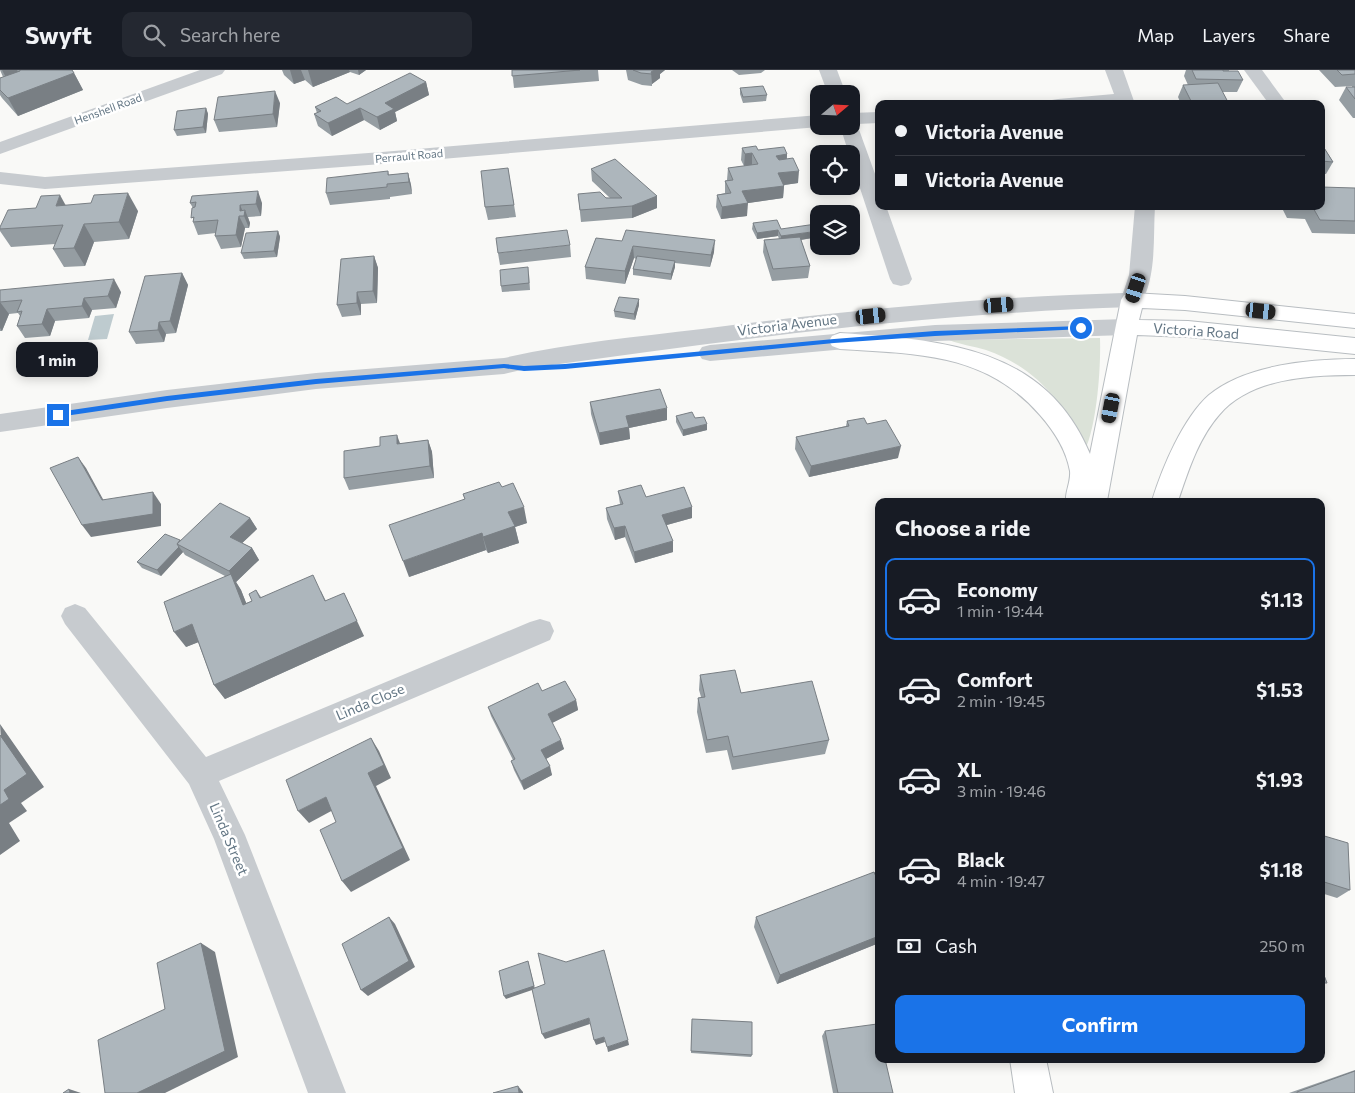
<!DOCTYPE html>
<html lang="en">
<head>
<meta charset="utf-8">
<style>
  body { margin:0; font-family:Commissioner,sans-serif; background:#242831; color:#f1f3f6; height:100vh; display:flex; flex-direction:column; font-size:19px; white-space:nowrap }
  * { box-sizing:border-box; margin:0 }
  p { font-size:16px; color:#9ea1a6 }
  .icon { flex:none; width:28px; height:28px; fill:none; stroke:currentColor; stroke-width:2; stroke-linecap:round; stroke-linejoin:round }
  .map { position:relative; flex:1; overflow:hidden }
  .drawer { position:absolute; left:875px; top:428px; width:450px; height:565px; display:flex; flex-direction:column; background:#171b24; border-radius:10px; box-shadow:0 2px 12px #0003 }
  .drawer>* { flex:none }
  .top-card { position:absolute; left:875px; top:30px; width:450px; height:110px; border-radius:10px; box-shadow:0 2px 12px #0003; display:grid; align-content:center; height:110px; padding:0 20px; background:#171b24 }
  .needle { width:32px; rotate:71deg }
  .buttons { position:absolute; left:810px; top:15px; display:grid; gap:10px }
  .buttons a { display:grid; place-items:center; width:50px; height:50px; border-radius:10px; background:#171b24; box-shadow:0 2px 12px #0003; font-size:25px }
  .end { position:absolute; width:22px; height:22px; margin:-11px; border:6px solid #1a73e8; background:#fff; box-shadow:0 0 0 2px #fff }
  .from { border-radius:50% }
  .bubble { position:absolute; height:35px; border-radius:10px; background:#171b24; box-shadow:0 2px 12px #0003; font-size:16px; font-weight:700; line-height:35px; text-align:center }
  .car { position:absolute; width:15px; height:30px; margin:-15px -8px; border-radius:6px; box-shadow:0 0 4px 1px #0007; background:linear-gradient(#222 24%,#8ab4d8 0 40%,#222 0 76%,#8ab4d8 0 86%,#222 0) }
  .top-card b { display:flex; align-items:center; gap:18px; height:48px; font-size:19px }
  .top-card b+b { border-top:1px solid #363941 }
  .top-card i { width:12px; height:12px; background:#f1f3f6 }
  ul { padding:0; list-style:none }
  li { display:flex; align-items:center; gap:15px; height:82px; margin:0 10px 8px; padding:0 10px; border:2px solid transparent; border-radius:10px }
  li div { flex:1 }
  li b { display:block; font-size:19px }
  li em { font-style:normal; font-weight:700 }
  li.selected { border-color:#1a73e8 }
  li>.icon { width:45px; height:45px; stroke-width:1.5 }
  h2 { padding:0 20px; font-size:22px; line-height:60px }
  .pay { display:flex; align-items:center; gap:12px; height:55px; padding:0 20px; font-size:19px }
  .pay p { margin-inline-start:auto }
  .cta { display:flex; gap:10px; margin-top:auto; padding:10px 20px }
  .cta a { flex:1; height:58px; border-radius:10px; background:#1a73e8; color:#fff; font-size:20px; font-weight:700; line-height:58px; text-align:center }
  header { display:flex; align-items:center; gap:30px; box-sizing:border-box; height:70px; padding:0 25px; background:#171b24; border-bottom:1px solid #363941 }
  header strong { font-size:24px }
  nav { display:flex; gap:28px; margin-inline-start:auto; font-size:18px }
  .search { width:350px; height:45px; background:#242831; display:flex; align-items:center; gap:12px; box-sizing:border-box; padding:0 18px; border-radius:10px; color:#9ea1a6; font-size:19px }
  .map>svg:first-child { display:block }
  .green { fill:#dbe2d8 }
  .water { fill:#becbcf }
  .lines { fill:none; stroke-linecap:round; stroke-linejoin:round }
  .major-casing { stroke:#b8bdc1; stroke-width:2 }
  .minor { fill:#c7cbcf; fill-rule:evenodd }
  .major { fill:#fff; fill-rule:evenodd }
  .wall { fill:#959da2 }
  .shaded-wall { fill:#797f84 }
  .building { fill:#adb6bc; stroke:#797f84 }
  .route { fill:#1a73e8 }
  .labels { text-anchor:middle; stroke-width:5; stroke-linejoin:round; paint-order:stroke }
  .far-street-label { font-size:11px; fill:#637684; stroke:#fff }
  .street-label { font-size:14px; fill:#637684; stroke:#fff }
</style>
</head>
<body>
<header>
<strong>Swyft</strong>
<div class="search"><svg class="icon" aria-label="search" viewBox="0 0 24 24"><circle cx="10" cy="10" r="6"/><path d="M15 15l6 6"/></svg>Search here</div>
<nav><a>Map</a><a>Layers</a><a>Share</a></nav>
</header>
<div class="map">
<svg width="1355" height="1023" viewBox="0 0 1355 1023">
  <rect width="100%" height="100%" fill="#f9f9f7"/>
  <!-- green -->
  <path class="green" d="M 1100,268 C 1101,297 1097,354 1085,380 C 1063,332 1037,298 986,280 C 974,276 961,275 949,270 Z"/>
  <!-- water -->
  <polygon class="water" points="114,244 107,269 88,270 95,246"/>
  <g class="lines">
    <defs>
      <g id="major">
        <path d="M 1132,223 L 1185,226 L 1355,244 L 1355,258 L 1185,240 L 1142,238 L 1139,250 L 1188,251 L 1355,268 L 1355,284 L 1188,267 L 1137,265 L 1107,431 L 1066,431 C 1065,422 1071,412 1070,401 C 1066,379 1054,361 1040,345 C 985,282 916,284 840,279 L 832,276 L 829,271 L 832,266 L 840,263 C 942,270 1045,276 1090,384 L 1121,230 L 1124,225 Z"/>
        <path d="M 1355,289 L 1355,305 C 1310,305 1250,308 1219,345 C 1198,369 1188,402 1178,431 L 1152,431 C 1162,398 1183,348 1209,325 C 1245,295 1310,289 1355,289 Z"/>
        <polygon points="1010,989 1046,989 1053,1023 1015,1023"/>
      </g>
    </defs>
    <!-- major casing -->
    <use href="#major" class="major-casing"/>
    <!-- minor -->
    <g class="minor">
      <polygon points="200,0 225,0 222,4 0,84 0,72"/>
      <polygon points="819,0 837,0 846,24 828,24"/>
      <polygon points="1105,0 1123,0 1135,34 1049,34 1052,30 1058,29 1114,24"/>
      <polygon points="1244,0 1262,0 1287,34 1269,34"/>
      <polygon points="879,42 879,53 857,54 879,115 879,136 886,136 912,209 909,214 901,216 893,214 890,209 851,91 851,84 849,84 840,56 851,56 851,43"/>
      <polygon points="819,45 819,57 382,94 45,119 0,114 0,102 45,107 382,82"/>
      <path d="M 1135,136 L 1155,136 C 1153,167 1157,208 1140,235 L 1132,237 C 930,243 730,270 530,298 L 504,304 L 316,319 L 167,338 L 0,362 L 0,344 L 167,320 L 316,303 L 504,288 C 569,273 636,267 702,259 C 842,241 982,227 1123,223 L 1129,205 Z"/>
      <polygon points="1126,249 1134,252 1137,257 1134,262 1126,265 935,271 710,291 702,289 698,283 702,277 710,275 935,255"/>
      <polygon points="75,534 85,538 206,687 530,552 540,549 550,552 554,561 550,570 219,711 245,765 346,1023 308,1023 214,769 189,714 65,554 61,546 65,538"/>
    </g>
    <!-- major -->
    <use href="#major" class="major"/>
  </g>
  <!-- wall -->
  <g class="wall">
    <polygon points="0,0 72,0 74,3 83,20 18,46 2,28 0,25 0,8 3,7"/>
    <polygon points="282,0 366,0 359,5 350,2 313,17 305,10 294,14 284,5"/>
    <polygon points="512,0 598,0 599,11 514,18"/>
    <polygon points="626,0 665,0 660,4 660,8 652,14 652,16 642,15 628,10"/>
    <polygon points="732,0 765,0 761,3 739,5"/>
    <polygon points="1186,0 1229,0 1229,1 1243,10 1237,22 1222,22 1229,34 1181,34 1178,27 1183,15 1188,15 1184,6"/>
    <polygon points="1319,0 1355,0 1355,48 1353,48 1339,30 1346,17 1352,17 1352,16 1335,17"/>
    <polygon points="426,12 429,25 395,42 397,51 380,60 364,50 332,66 318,56 314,44 317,43 315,37 347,34"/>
    <polygon points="740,18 767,25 766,31 743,33 740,24"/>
    <polygon points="280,33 277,57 219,62 214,50"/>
    <polygon points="206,38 208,44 206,63 177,66 174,60"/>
    <polygon points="1321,73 1333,92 1326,104 1321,104"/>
    <polygon points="742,78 787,84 787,89 798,113 784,115 783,128 747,133 747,146 721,149 716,137 717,125 725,123 725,111 727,110 728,98 744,96 741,90"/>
    <polygon points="508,98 516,147 488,150 485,137"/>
    <polygon points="591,99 657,126 657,138 632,148 581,152 578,124 610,128 592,111"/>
    <polygon points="388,101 389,105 408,103 411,115 412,124 390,127 390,129 330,135 326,123"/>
    <polygon points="1355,118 1355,164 1312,163 1305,149 1287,148 1281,136 1321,136"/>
    <polygon points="192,126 262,133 261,146 248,147 250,153 249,158 245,158 241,177 221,179 215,166 216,163 198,165 193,152 193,138 190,133"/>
    <polygon points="66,135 138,141 129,169 94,172 85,196 64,197 53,179 55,174 11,177 0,161 0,157"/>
    <polygon points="753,153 818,167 801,170 810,196 808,208 772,211 763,182 764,170 779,169 778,166 757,169 752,159"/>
    <polygon points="278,161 280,167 277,187 244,189 241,183"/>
    <polygon points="596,168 714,182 710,197 675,193 675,197 671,210 633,205 633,199 636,189 634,188 625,214 586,209 585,197"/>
    <polygon points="570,175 571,187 500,195 498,183"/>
    <polygon points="374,186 378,198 377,233 361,234 361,245 342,247 337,235"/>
    <polygon points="182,203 188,215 176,263 166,264 164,272 136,274 129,262"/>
    <polygon points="529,204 530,220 502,222 501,216"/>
    <polygon points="0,220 121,222 116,238 92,240 89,248 55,251 50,266 25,268 17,256 20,246 18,243 9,244 2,261 0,261"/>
    <polygon points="639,235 635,250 615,247 614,241"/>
    <polygon points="590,332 667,350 629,358 630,369 600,375 591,344"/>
    <polygon points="676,346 695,348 707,360 683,366 676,352"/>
    <polygon points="847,351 867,354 898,388 809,407 795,379 796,367 846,356"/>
    <polygon points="428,370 432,382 434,408 349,420 344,408 400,374"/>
    <polygon points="502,417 527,453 515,457 519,473 488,483 486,480 409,507 465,430 463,424"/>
    <polygon points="618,421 692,437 692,448 667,455 673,482 635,493 625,467 615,470 607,449 606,438 620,434"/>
    <polygon points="250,448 257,459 242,473 252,478 259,490 236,512 241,520 246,533 252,531 256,520 261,527 321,521 326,531 364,566 225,629 214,615 198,572 186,577 225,506 185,485 183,482 161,506 142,498 137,492 180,470"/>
    <polygon points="700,605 741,623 829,670 825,684 732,700 727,680 706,683 697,642 698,628 701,627 699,620"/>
    <polygon points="542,621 576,630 578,640 552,653 564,679 546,689 552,705 524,720 514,700 511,691 513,690 491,646 488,637"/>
    <polygon points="1321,765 1350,820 1337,828 1321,823"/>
    <polygon points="879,813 879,873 777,914 754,857 756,847"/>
    <polygon points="692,949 752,985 751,987 691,983"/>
    <polygon points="825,961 893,1023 833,1023 822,966"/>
    <polygon points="1355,1000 1355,1023 1289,1023"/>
  </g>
  <!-- shaded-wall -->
  <g class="shaded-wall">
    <polygon points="2,0 17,0 23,10 10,15"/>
    <polygon points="290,0 301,0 305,10 294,14"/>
    <polygon points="308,0 349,0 350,2 313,17"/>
    <polygon points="358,0 366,0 359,5"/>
    <polygon points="654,0 665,0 660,4 660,8 652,14 651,2"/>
    <polygon points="74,3 83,20 18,46 8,28"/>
    <polygon points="426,12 429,25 395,42 397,51 380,60 377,47 385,33"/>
    <polygon points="275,21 280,33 277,57 273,44"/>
    <polygon points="206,38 208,44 206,63 203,57"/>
    <polygon points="360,38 364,50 332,66 328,53"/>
    <polygon points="752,83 752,95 744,96 745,84"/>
    <polygon points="787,84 786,97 775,98 776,86"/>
    <polygon points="799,101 798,113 777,116 778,103"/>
    <polygon points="408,103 411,115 412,124 409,112"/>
    <polygon points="784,116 783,128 742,134 742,121"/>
    <polygon points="258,121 262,133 261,146 256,134"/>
    <polygon points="128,123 138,141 129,169 119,152"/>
    <polygon points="60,125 70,143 56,136"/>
    <polygon points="657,126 657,138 632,148 632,136"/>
    <polygon points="748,133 747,146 721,149 722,137"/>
    <polygon points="240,135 244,144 245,140 250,153 249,158 244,146 240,141"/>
    <polygon points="239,146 245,158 241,177 236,165"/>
    <polygon points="84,154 94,172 85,196 74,178"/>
    <polygon points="778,160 778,166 757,169 757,163"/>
    <polygon points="278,161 280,167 277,187 274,181"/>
    <polygon points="819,161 818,167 781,173 781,166"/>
    <polygon points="715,170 714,182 710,197 711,185"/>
    <polygon points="633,176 634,188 625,214 625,201"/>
    <polygon points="374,186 378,198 377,233 373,221"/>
    <polygon points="675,191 675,197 671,210 671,204"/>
    <polygon points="182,203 188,215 176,263 170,251"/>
    <polygon points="114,209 121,222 116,238 108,226"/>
    <polygon points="357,222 361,234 361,245 357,233"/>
    <polygon points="84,228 92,240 89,248 82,236"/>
    <polygon points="639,229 639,235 635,250 634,244"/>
    <polygon points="0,232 9,244 2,261 0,258"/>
    <polygon points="47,239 55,251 50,266 42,254"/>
    <polygon points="159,252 166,264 164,272 158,260"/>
    <polygon points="667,338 667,350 629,358 630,369 600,375 599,363 626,346"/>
    <polygon points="707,354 707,360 683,366 683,360"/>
    <polygon points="397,365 401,376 397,374"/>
    <polygon points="428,370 432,382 434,408 430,396"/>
    <polygon points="901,376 898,388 809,407 811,396"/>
    <polygon points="78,387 86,398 110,442 102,430"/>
    <polygon points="153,422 161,434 161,456 91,467 82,455"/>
    <polygon points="524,437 527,453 515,457 519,473 488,483 483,467 508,442"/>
    <polygon points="692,437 692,448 663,456 662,445"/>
    <polygon points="250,448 257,459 237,478 230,467"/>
    <polygon points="625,456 625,467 615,470 614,458"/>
    <polygon points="482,463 486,480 409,507 403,491"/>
    <polygon points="673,471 673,482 635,493 634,482"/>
    <polygon points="179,477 183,482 161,506 157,500"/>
    <polygon points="252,478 259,490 236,512 241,520 253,550 243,535 229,501"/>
    <polygon points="344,523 364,566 225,629 214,615"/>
    <polygon points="192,554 204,570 186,577 174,562"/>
    <polygon points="576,630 578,640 550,654 548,644"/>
    <polygon points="0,654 44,717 21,733 27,741 9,753 20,771 0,785 0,735 4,720"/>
    <polygon points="371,668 379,681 391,708 376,716 410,790 351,822 342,811 368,703"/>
    <polygon points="561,670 564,679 544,690 541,680"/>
    <polygon points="550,696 552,705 524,720 521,711"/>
    <polygon points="326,727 335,739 309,753 298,741"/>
    <polygon points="389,847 395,854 415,897 368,926 361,920"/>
    <polygon points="879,866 879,873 777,914 780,905"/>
    <polygon points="201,873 215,882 238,987 165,1023 137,1023"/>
    <polygon points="528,891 535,919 506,929 504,926"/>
    <polygon points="589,948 590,954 545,969 542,964"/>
    <polygon points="604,967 605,972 596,975 594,970"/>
    <polygon points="628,970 629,975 608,982 607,977"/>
    <polygon points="518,1016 523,1022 523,1023 519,1023"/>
    <polygon points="69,1019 81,1023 70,1023"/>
  </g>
  <!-- building -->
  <g class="building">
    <polygon points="20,0 72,0 74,3 8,28 0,20 0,8 20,1"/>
    <polygon points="512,0 580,0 512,6"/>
    <polygon points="633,0 654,0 651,2 652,4 641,3"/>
    <polygon points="1192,0 1223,0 1223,1 1238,1 1243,10 1196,9"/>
    <polygon points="1337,0 1355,0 1355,4 1342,5"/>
    <polygon points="410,3 426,12 385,33 394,39 377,47 360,38 328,53 314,44 321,41 315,37 336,27 347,34"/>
    <polygon points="1218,13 1229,34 1197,34 1196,31 1191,31 1183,15"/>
    <polygon points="763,16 767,25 743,27 740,18"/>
    <polygon points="1346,17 1355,17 1355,29"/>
    <polygon points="275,21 273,44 214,50 218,27"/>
    <polygon points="206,38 203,57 174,60 177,41"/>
    <polygon points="1321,73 1333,92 1321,91"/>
    <polygon points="756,76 758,80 784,77 787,84 776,86 779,90 793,88 799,101 778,103 784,116 742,121 748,133 722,137 717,125 731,123 725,111 733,110 728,98 758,94 752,83 745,84 742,78"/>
    <polygon points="615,89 657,126 632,136 580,140 578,124 600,122 606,128 622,128 591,99"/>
    <polygon points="508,98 514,135 485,137 481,101"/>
    <polygon points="388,101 388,105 408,103 409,112 387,114 387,117 326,123 327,108"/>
    <polygon points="1321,117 1355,118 1355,151 1320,150 1312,136 1306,136 1321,136"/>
    <polygon points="258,121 256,134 240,135 240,141 245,140 244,146 239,146 236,165 215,166 218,150 193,152 194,147 191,148 192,138 195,137 196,132 190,133 192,126"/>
    <polygon points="128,123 119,152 84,154 74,178 53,179 63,155 0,159 0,157 8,140 36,138 41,126 60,125 56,136 91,133 94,125"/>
    <polygon points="777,150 781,159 816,154 819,161 781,166 778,160 757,163 753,153"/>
    <polygon points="567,160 570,175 498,183 496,168"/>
    <polygon points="626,160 715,170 711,185 633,176 625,201 585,197 596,168 622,171"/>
    <polygon points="278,161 274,181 241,183 246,163"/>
    <polygon points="800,167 810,196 773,199 764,170"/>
    <polygon points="374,186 373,221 357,222 357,233 337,235 341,189"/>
    <polygon points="637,186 675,191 671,204 633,199"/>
    <polygon points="528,197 529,213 501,216 500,200"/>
    <polygon points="182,203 170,251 159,252 158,260 129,262 145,206"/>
    <polygon points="114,209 108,226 84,228 82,236 47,239 42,254 17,256 22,241 17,242 22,230 0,232 0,220"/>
    <polygon points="619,227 639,229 634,244 614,241"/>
    <polygon points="660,319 667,338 626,346 629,357 599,363 590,332"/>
    <polygon points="692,342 695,348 704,347 707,354 683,360 676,346"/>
    <polygon points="864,348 867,354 886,350 901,376 811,396 796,367 849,356 847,351"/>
    <polygon points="397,365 397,374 428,370 430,396 344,408 344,381 380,376 380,367"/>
    <polygon points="78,387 102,430 153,422 153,444 82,455 50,398"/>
    <polygon points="499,412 502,417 513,413 524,437 508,442 515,456 483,467 482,463 403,491 389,455 465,429 463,424"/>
    <polygon points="641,415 646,427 684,417 692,437 662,445 673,471 634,482 625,456 614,458 606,438 623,434 618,421"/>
    <polygon points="220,433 250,448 230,467 252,478 229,501 177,474"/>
    <polygon points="165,464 180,470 177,474 179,477 157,500 137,492"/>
    <polygon points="231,504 243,535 252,531 249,524 256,520 260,528 313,505 325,531 344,523 357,551 214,615 192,554 174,562 164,532"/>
    <polygon points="735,600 741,623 812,611 829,670 733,687 728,666 707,670 698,628 705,627 700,605"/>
    <polygon points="565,611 576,630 548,644 561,670 541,680 550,696 521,711 511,691 515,689 488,637 538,613 542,621"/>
    <polygon points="0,665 27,704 4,720 9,729 0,735"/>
    <polygon points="371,668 384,695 368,703 403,778 342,811 320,760 336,752 326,727 298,741 286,710"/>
    <polygon points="1321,765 1348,773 1350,820 1321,811"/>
    <polygon points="874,802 879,813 879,866 780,905 756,847"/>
    <polygon points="389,847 409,891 361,920 342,874"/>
    <polygon points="201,873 225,981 137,1023 105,1023 98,970 165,939 157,893"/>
    <polygon points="604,880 628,970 607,977 604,967 594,970 589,948 542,964 532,919 545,914 538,883 566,892"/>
    <polygon points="528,891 534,916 504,926 499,901"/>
    <polygon points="1321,900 1322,900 1327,913 1321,913"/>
    <polygon points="692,949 752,952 752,985 691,981"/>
    <polygon points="877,954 879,960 879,989 885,989 893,1023 838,1023 825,961"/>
    <polygon points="1355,1001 1355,1023 1297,1023 1297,1022"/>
    <polygon points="518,1016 519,1023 493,1023"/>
    <polygon points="69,1019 70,1023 63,1023"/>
  </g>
  <!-- route -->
  <polygon class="route" points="1081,256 1084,258 1083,259 935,266 834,273 565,299 524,301 504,298 316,314 167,331 58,347 55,345 58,342 167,326 316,309 504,294 524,296 565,294 834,269 935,261"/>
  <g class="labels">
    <!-- far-street labels -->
    <g class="far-street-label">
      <text transform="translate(108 39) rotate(-20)" y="4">Henshell Road</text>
      <text transform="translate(409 86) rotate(-5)" y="4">Perrault Road</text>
    </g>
    <!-- street labels -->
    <g class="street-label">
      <text transform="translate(787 255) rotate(-7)" y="5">Victoria Avenue</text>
      <text transform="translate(1196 261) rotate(4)" y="5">Victoria Road</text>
      <text transform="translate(370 632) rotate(-23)" y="5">Linda Close</text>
      <text transform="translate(229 769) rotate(67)" y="5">Linda Street</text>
    </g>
  </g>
</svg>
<div class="buttons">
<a><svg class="needle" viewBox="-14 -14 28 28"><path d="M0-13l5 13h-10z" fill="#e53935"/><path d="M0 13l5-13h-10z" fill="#9ea1a6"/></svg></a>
<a><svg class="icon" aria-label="locate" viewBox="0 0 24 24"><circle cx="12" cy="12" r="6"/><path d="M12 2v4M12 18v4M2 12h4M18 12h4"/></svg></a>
<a><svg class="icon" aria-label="layers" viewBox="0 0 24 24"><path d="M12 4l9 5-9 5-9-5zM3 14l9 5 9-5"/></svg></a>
</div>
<i class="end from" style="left:1081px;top:258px"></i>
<i class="end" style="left:58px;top:345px"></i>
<div class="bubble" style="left:16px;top:272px;width:82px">1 min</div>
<i class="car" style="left:1136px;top:218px;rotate:198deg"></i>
<i class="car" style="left:999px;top:235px;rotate:86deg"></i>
<i class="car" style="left:1261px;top:241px;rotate:96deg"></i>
<i class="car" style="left:871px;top:246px;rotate:84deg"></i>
<i class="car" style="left:1111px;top:338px;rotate:191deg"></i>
<div class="top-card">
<b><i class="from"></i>Victoria Avenue</b>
<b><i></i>Victoria Avenue</b>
</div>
<section class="drawer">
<h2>Choose a ride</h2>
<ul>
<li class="selected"><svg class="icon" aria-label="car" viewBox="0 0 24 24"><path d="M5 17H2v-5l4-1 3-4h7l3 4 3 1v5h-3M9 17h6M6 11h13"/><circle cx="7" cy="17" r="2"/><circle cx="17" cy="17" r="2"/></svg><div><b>Economy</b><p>1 min · 19:44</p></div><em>$1.13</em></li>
<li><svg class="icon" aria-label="car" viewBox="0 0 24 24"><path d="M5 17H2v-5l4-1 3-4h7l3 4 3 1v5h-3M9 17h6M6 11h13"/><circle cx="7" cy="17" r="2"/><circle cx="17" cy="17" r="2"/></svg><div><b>Comfort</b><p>2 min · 19:45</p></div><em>$1.53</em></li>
<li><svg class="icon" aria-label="car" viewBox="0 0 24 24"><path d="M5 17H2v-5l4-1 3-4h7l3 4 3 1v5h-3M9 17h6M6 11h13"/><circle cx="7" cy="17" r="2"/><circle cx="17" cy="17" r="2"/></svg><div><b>XL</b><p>3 min · 19:46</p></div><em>$1.93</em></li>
<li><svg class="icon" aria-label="car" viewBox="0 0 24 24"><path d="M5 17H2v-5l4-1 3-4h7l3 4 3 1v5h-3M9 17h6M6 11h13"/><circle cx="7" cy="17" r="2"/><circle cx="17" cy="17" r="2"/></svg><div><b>Black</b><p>4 min · 19:47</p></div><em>$1.18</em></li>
</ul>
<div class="pay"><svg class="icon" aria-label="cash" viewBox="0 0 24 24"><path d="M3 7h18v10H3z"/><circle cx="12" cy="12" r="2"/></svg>Cash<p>250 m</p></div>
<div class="cta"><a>Confirm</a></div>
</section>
</div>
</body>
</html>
